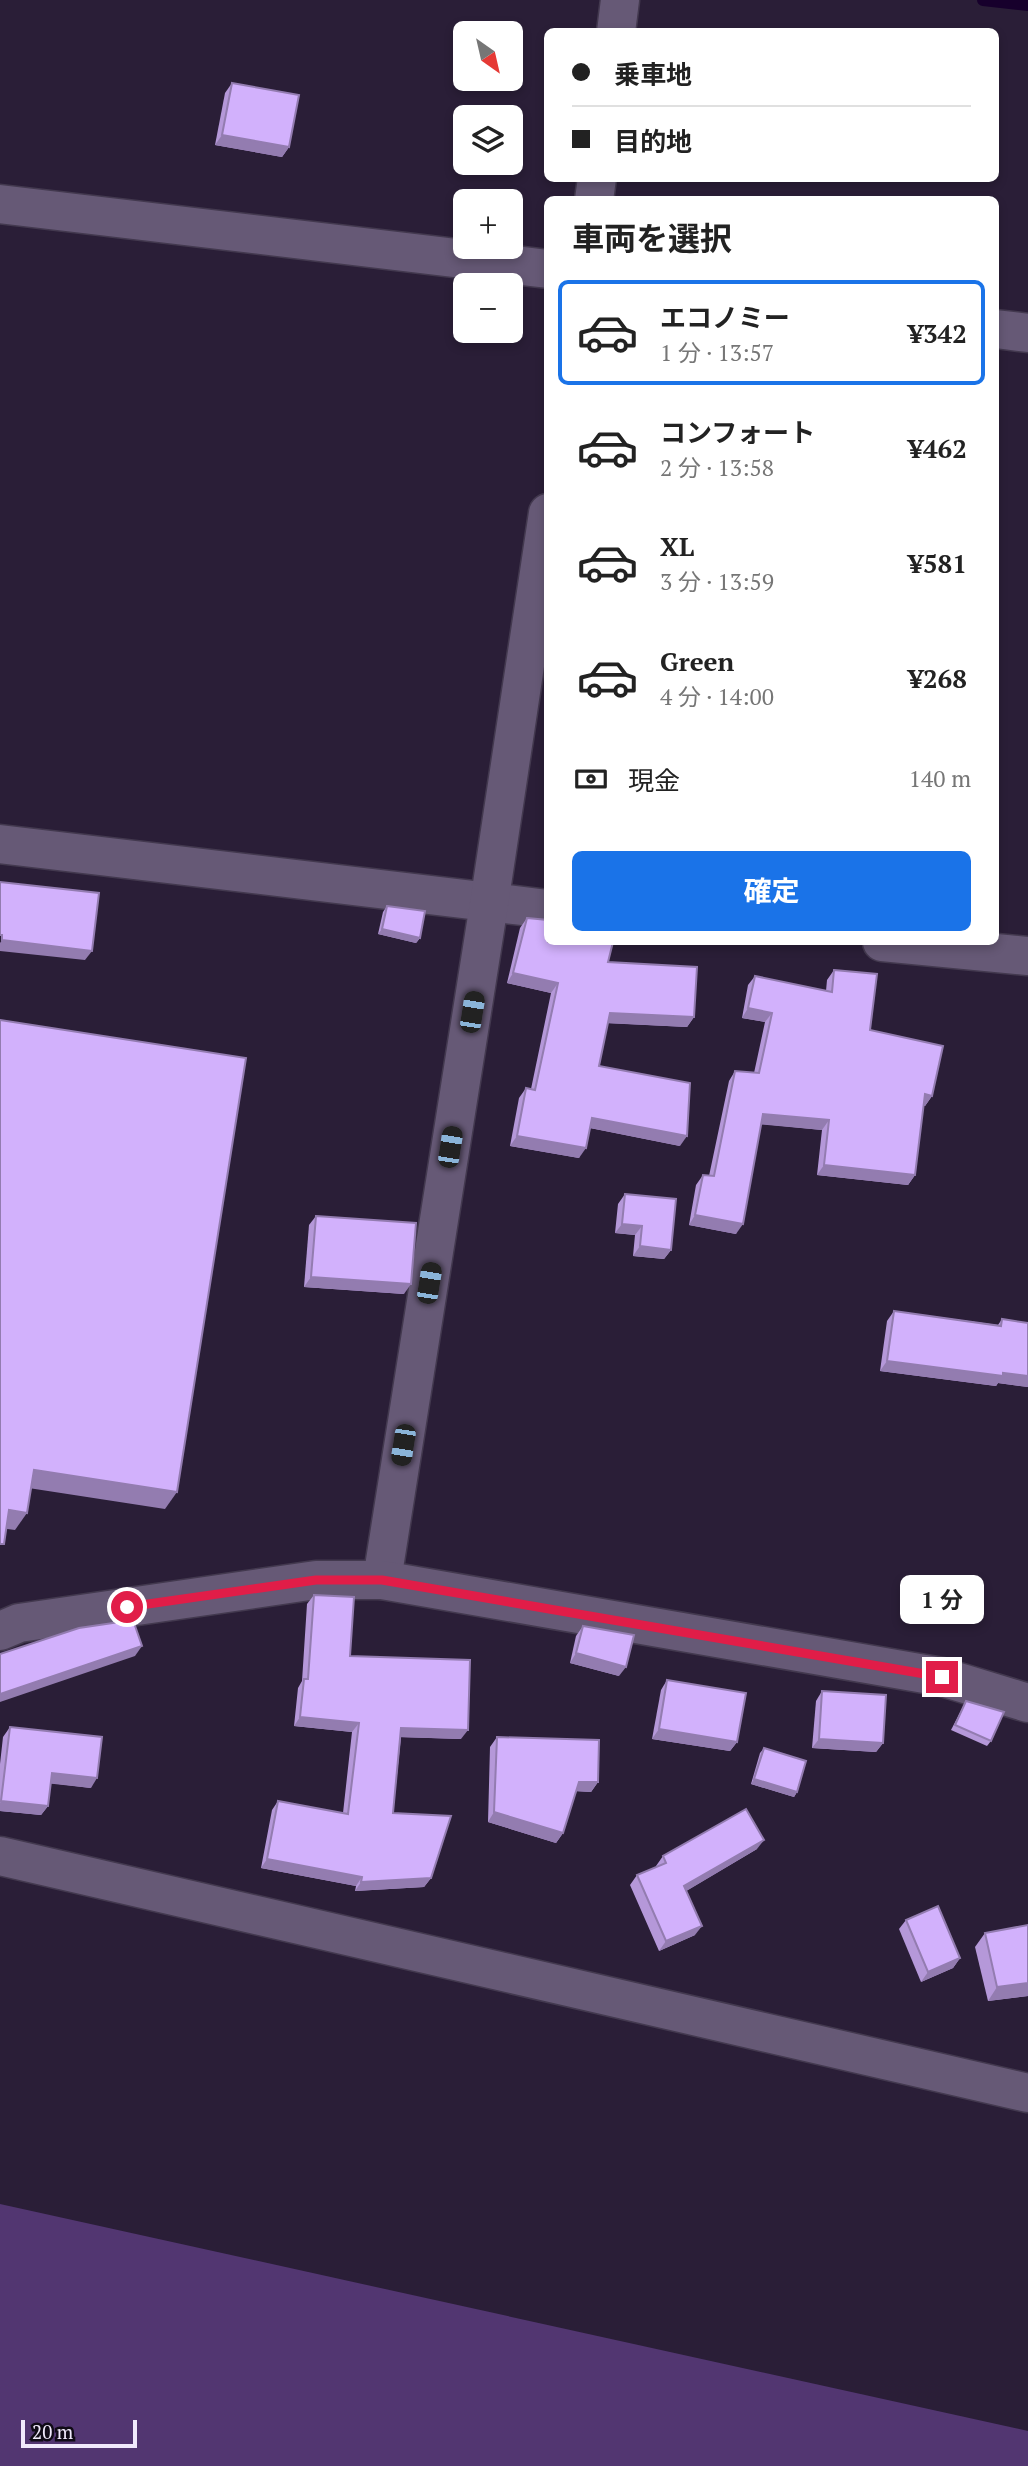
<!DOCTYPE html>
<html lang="ja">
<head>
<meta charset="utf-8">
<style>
  body { margin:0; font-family:"PT Serif","Noto Sans JP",serif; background:#f6f6f6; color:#222; height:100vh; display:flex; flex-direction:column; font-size:26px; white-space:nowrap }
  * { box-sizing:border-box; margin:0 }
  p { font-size:23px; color:#767676 }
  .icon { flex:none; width:38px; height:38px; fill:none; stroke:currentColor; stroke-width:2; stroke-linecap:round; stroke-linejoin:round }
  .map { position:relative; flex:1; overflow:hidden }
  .drawer { position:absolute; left:544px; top:196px; width:455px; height:749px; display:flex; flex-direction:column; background:#fff; border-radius:10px; box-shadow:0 4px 10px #0003 }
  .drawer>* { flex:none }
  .guide { position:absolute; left:544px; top:28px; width:455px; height:154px; border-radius:10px; box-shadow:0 4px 10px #0003; display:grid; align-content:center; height:154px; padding:0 28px; background:#fff }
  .needle { width:46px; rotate:146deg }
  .buttons { position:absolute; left:453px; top:21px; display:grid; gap:14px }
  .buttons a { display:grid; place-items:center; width:70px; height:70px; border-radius:10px; background:#fff; box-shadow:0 4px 10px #0003; font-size:35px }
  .scale { position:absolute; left:21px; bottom:18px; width:116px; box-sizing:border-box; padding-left:7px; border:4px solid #f1eafc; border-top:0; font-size:19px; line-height:24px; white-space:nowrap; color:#f1eafc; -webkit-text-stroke:5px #100b16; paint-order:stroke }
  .end { position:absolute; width:32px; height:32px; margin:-16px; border:9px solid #e11d48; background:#fff; box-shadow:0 0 0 4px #fff }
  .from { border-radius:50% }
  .bubble { position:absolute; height:49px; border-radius:10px; background:#fff; box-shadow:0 4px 10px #0003; font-size:23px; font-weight:700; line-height:49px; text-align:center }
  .car { position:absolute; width:21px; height:42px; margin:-21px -10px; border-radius:9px; box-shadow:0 0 5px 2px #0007; background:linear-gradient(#222 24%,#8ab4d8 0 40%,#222 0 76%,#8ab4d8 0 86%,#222 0) }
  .guide b { display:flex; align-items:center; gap:24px; height:66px; font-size:26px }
  .guide b+b { border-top:2px solid #e0e0e0 }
  .guide i { width:18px; height:18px; background:#222 }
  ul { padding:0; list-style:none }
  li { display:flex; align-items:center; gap:21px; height:105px; margin:0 14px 10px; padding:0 14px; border:4px solid transparent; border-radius:10px }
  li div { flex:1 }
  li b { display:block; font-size:26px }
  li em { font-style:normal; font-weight:700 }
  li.active { border-color:#1a73e8 }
  li>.icon { width:63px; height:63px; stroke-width:1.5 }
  h2 { padding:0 28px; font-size:32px; line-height:84px }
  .pay { display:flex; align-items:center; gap:18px; height:77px; padding:0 28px; font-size:26px }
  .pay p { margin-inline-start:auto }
  .cta { display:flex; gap:14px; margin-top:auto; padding:14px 28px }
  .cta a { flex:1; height:80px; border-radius:10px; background:#1a73e8; color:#fff; font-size:28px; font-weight:700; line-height:80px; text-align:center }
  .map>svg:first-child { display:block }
  .green { fill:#523671 }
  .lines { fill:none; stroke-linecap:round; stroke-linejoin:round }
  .stream { stroke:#17002c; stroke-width:12 }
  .street-casing { stroke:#43394f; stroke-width:41 }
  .secondary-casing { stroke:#43394f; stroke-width:41 }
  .street { stroke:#665976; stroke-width:38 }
  .secondary { stroke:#665976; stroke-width:38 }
  .wall { fill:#b598d9 }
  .shaded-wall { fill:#937cb0 }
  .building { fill:#d2b1fc; stroke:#937cb0; stroke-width:2 }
  .route { stroke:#e11d48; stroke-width:9 }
</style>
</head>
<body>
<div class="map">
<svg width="1028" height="2466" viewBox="0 0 1028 2466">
  <rect width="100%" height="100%" fill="#2a1e37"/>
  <!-- green -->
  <polygon class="green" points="0,2204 1028,2431 1028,2466 0,2466"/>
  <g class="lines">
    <!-- stream -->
    <polyline class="stream" points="983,0 1028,5"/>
    <defs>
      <g id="street">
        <polyline points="616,32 620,0"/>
        <polyline points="594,200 597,178"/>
        <polyline points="0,204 548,269"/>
        <polyline points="996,329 1028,333"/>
        <polyline points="0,844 548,909"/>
        <polyline points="882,942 1028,956"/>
        <polyline points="382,1580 489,904 548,513"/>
        <polyline points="0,1631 19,1623 316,1580 382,1580 942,1677 1028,1703"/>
      </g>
      <polyline id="secondary" points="0,1856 1028,2093"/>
    </defs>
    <!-- street casing -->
    <use href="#street" class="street-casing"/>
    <!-- secondary casing -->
    <use href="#secondary" class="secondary-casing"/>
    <!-- street -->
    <use href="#street" class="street"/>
    <!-- secondary -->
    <use href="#secondary" class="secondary"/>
  </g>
  <!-- wall -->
  <g class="wall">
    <polygon points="232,83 289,147 282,157 215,145 225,93"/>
    <polygon points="387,906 420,938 416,943 378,934 383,912"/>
    <polygon points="527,918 608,962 694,1017 687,1027 608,1023 599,1066 680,1146 590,1128 579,1158 510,1146 519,1098 526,1088 531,1089 551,993 507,983 520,928"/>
    <polygon points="834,970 870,1030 932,1096 925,1106 923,1105 915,1175 908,1185 817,1175 822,1130 761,1124 736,1234 689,1225 696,1185 703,1175 709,1176 729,1081 735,1071 754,1073 765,1022 742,1018 748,985 755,976 826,991 827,980"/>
    <polygon points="625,1194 671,1250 664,1259 633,1256 635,1235 615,1233 618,1204"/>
    <polygon points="316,1216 404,1294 304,1287 309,1225"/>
    <polygon points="894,1311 998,1325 1002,1319 1028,1323 1028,1387 998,1383 996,1386 880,1371 887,1321"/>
    <polygon points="314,1595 350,1656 461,1739 401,1737 393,1813 431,1878 424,1887 355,1891 356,1886 261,1868 272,1810 278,1801 343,1813 352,1732 294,1726 298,1688 302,1681 307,1604"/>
    <polygon points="583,1626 619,1676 570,1663 576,1636"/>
    <polygon points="667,1680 737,1742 730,1751 652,1739 661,1690"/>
    <polygon points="822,1691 883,1743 876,1752 812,1748 816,1701"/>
    <polygon points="966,1701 991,1741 987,1746 951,1730"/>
    <polygon points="10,1727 91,1788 50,1783 48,1806 41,1815 0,1811 0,1764 3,1737"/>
    <polygon points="497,1737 598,1782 591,1792 576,1791 563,1833 556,1843 488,1822 490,1747"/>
    <polygon points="764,1748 797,1792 794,1797 751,1784 760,1753"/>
    <polygon points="757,1849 686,1891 695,1935 659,1951 630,1885 637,1875 657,1867 656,1866 663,1856"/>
    <polygon points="906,1920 960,1958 953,1968 921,1982 899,1929"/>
    <polygon points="1028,1925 1028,1996 988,2001 975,1947 985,1933"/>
  </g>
  <!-- shaded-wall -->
  <g class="shaded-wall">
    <polygon points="222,135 289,147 282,157 215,145"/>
    <polygon points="382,929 420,938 416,943 378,934"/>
    <polygon points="2,940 92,951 85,960 0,951 0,943"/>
    <polygon points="513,973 558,983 551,993 507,983"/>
    <polygon points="748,1008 772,1013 765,1022 742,1018"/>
    <polygon points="610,1013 694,1017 687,1027 603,1023"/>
    <polygon points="925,1094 932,1096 925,1106 918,1104"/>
    <polygon points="763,1114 829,1120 822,1130 756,1124"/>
    <polygon points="592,1118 687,1136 680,1146 585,1127"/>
    <polygon points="517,1136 586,1148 579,1158 510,1146"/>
    <polygon points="824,1165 915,1175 908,1185 817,1175"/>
    <polygon points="695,1215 743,1224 736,1234 689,1225"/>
    <polygon points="622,1224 642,1226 635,1235 615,1233"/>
    <polygon points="640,1246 671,1250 664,1259 633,1256"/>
    <polygon points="311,1277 411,1284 404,1294 304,1287"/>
    <polygon points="887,1361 1003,1373 1028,1376 1028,1387 998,1383 996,1386 880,1371"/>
    <polygon points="34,1470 177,1492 165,1509 22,1487"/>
    <polygon points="9,1510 27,1513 15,1530 0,1528"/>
    <polygon points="142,1646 135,1656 0,1702 0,1694"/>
    <polygon points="576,1653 626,1667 619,1676 570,1663"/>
    <polygon points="300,1717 359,1723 352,1732 294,1726"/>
    <polygon points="401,1728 468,1730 461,1739 395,1737"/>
    <polygon points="659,1729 737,1742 730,1751 652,1739"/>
    <polygon points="819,1739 883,1743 876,1752 812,1748"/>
    <polygon points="52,1773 97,1778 91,1788 45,1783"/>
    <polygon points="754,1779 797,1792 794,1797 751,1784"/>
    <polygon points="579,1782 598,1782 591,1792 572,1791"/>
    <polygon points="1,1801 48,1806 41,1815 0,1811 0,1803"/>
    <polygon points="494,1812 563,1833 556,1843 488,1822"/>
    <polygon points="764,1840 757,1849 678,1896 684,1886"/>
    <polygon points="267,1859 362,1877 356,1886 261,1868"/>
    <polygon points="431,1878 424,1887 355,1891 361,1882"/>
    <polygon points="702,1926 695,1935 659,1951 666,1941"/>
    <polygon points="960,1958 953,1968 921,1982 928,1972"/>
    <polygon points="1028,1983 1028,1996 988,2001 997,1987"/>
  </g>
  <!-- building -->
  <g class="building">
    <polygon points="232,83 299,95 289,147 222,135"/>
    <polygon points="0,882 99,893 92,951 2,940 2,935 0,935"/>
    <polygon points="387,906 425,911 420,938 382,929"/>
    <polygon points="527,918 548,920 548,942 613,942 608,962 697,967 694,1017 610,1013 599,1066 690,1083 687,1136 592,1118 586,1148 517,1136 526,1088 535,1090 558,983 513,973"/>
    <polygon points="834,970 877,974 870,1030 943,1046 932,1096 925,1094 915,1175 824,1165 829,1120 763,1114 743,1224 695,1215 703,1175 714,1176 735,1071 759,1073 772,1013 748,1008 755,976 832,992"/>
    <polygon points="0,1020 246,1058 177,1492 34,1470 27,1513 9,1510 4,1544 0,1544"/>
    <polygon points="625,1194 676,1199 671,1250 640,1246 642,1226 622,1224"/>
    <polygon points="316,1216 416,1223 411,1284 311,1277"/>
    <polygon points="894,1311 1001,1326 1002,1319 1028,1323 1028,1376 1003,1373 1003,1376 887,1361"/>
    <polygon points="314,1595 354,1597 350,1656 470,1660 468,1730 401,1728 393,1813 451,1816 431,1878 361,1882 362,1877 267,1859 278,1801 348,1814 359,1723 300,1717 304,1679 308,1679"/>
    <polygon points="133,1620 142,1646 0,1694 0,1654 79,1628"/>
    <polygon points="583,1626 634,1635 626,1667 576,1653"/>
    <polygon points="667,1680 746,1693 737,1742 659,1729"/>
    <polygon points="822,1691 886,1695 883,1743 819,1739"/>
    <polygon points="966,1701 1004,1712 991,1741 955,1725"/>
    <polygon points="10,1727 102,1737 97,1778 52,1773 48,1806 1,1801"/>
    <polygon points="497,1737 599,1740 598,1782 579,1782 563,1833 494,1812"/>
    <polygon points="764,1748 806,1761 797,1792 754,1779"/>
    <polygon points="746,1809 764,1840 684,1886 702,1926 666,1941 637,1875 666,1863 663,1856"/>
    <polygon points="938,1906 960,1958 928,1972 906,1920"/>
    <polygon points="1028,1925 1028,1983 997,1987 985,1933"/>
  </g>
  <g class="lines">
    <!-- route -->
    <polyline class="route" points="127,1607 316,1580 382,1580 942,1677"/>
  </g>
</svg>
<div class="buttons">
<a><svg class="needle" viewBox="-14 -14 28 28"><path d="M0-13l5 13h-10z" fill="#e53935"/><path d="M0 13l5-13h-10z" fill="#767676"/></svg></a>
<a><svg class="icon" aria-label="layers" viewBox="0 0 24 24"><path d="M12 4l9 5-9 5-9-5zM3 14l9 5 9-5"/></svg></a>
<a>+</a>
<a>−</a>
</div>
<div class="scale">20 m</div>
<i class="end from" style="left:127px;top:1607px"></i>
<i class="end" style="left:942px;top:1677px"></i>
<div class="bubble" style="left:900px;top:1575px;width:84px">1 分</div>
<i class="car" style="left:472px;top:1012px;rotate:9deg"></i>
<i class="car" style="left:450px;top:1147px;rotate:9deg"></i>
<i class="car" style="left:429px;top:1283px;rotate:9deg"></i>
<i class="car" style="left:403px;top:1445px;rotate:189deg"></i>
<div class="guide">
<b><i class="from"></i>乗車地</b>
<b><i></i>目的地</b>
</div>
<section class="drawer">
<h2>車両を選択</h2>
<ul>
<li class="active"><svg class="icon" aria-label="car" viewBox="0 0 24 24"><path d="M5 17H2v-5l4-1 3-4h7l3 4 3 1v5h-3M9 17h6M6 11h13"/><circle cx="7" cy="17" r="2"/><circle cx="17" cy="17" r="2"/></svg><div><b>エコノミー</b><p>1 分 · 13:57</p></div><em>¥342</em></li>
<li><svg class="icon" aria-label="car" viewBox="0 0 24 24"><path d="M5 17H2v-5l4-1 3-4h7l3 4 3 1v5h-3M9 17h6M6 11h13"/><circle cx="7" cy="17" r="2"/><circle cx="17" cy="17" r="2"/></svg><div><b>コンフォート</b><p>2 分 · 13:58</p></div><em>¥462</em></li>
<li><svg class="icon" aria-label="car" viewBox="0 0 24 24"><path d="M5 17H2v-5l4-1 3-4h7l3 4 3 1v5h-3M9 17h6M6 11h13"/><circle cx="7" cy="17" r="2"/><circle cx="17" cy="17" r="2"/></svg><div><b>XL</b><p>3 分 · 13:59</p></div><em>¥581</em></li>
<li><svg class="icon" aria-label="car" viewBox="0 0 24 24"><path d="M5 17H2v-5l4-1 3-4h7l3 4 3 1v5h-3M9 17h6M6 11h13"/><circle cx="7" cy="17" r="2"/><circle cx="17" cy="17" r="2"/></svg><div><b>Green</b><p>4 分 · 14:00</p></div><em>¥268</em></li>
</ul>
<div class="pay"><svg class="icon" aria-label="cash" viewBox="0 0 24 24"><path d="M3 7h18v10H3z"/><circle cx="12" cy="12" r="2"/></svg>現金<p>140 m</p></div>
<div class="cta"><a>確定</a></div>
</section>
</div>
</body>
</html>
